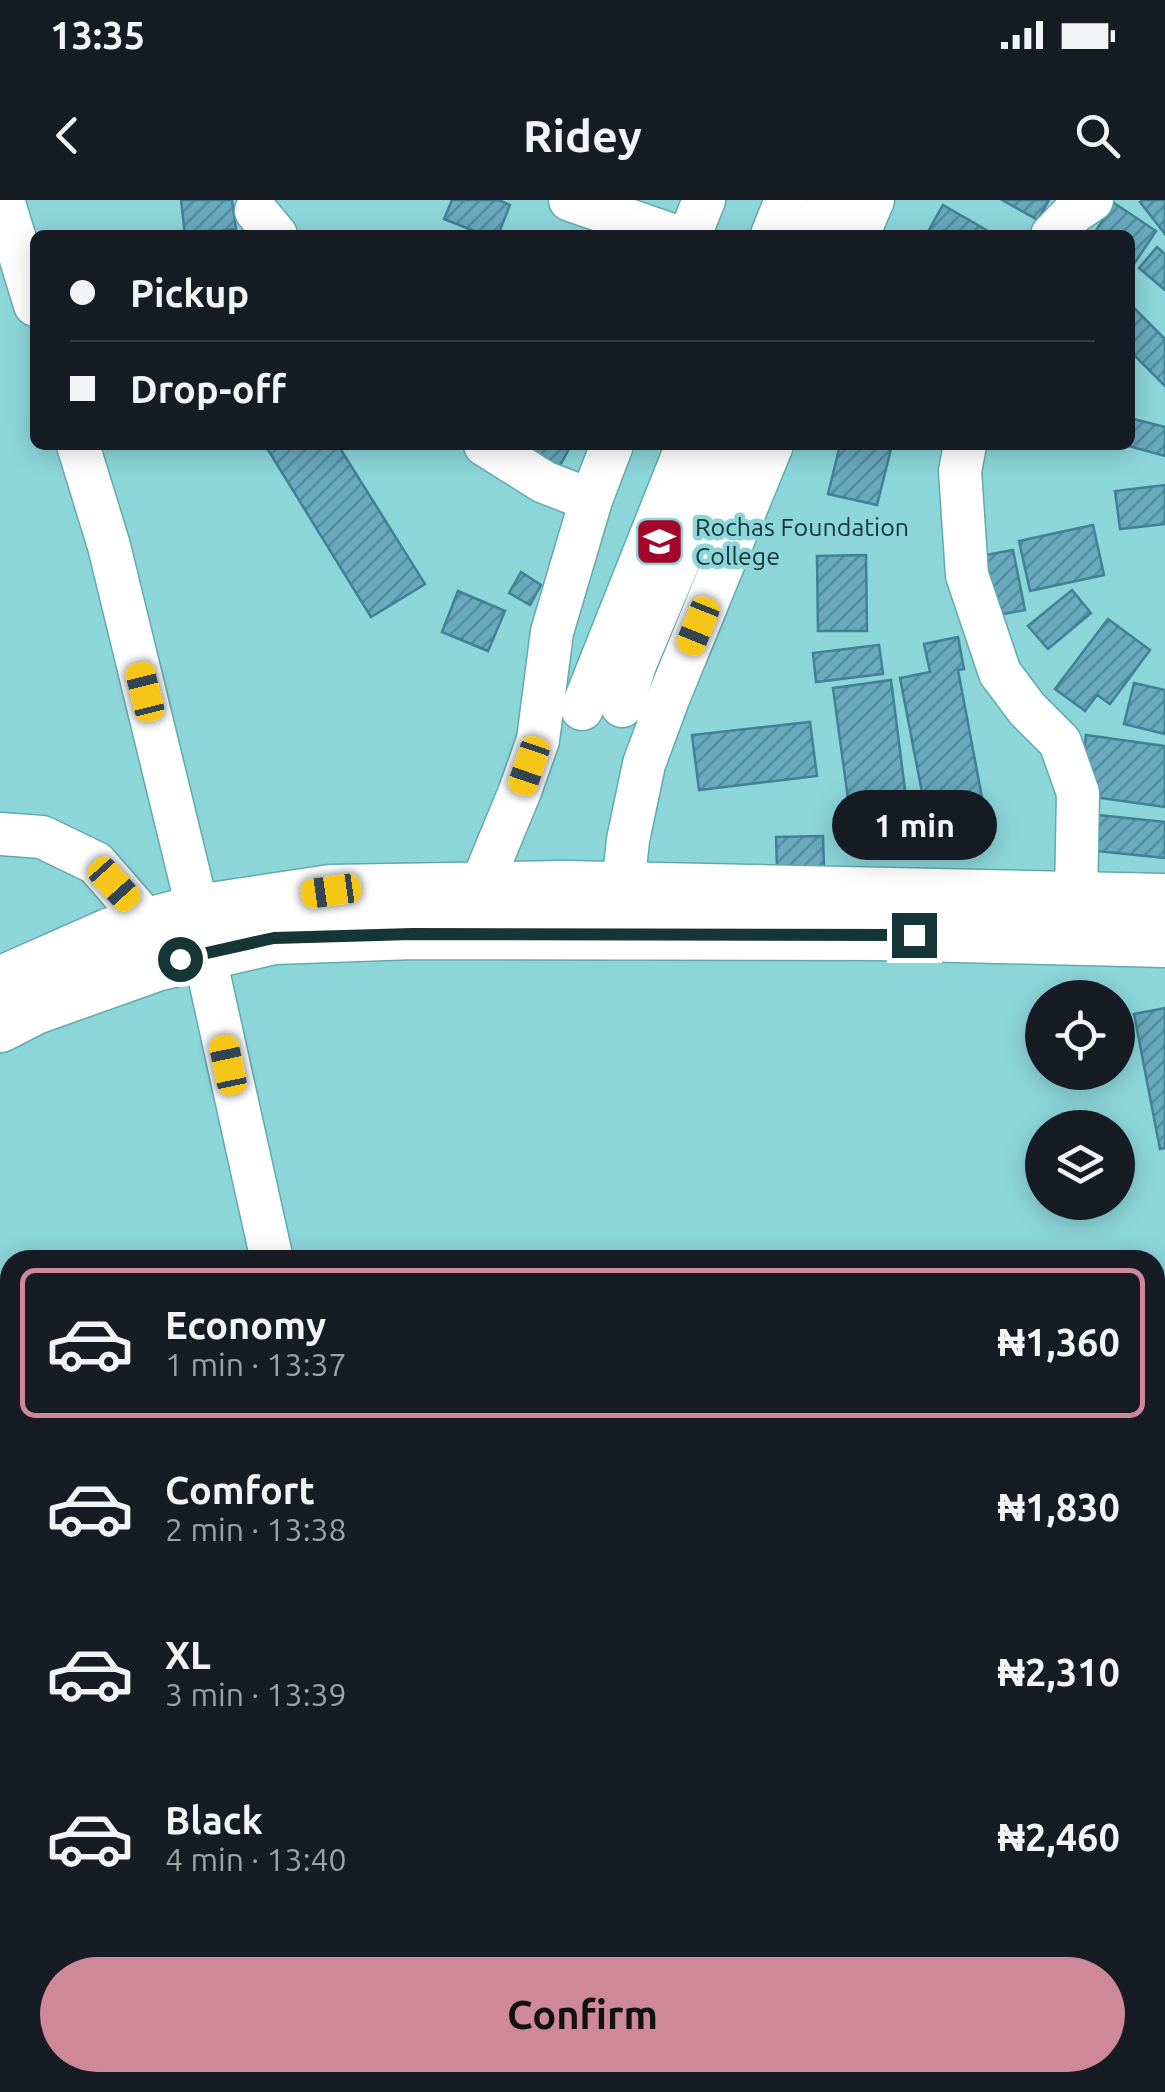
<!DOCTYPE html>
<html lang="en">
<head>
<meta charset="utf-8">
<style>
  body { margin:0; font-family:Ubuntu,sans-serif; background:#20242c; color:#f1f3f6; height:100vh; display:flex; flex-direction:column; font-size:38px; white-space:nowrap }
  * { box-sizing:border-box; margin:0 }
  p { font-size:32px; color:#9ea1a6 }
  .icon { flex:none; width:55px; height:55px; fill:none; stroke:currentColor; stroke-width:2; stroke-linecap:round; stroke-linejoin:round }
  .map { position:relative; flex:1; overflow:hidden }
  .panel { position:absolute; left:0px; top:1050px; width:1165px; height:842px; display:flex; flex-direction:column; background:#171b24; border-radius:30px 30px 0 0; box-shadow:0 5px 25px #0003 }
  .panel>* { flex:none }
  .guide { position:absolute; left:30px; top:30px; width:1105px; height:220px; border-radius:15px; box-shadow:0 5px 25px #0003; display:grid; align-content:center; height:220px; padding:0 40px; background:#171b24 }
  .controls { position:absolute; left:1025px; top:780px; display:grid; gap:20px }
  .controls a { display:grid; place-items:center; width:110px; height:110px; border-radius:50%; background:#171b24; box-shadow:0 5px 25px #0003; font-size:50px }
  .end { position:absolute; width:45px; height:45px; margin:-22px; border:12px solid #163536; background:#fff; box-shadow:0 0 0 5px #fff }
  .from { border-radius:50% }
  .bubble { position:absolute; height:70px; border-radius:35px; background:#171b24; box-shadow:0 5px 25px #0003; font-size:32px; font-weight:600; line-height:70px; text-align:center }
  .car { position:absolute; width:30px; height:60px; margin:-30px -15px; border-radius:12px; box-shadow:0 0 8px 2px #0007; background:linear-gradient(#f5c518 24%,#345 0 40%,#f5c518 0 76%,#345 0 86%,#f5c518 0) }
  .guide b { display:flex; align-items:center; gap:35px; height:95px; font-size:38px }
  .guide b+b { border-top:2px solid #363941 }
  .guide i { width:25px; height:25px; background:#f1f3f6 }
  ul { padding:18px 0 0; list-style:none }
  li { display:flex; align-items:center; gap:30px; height:150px; margin:0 20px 15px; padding:0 20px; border:5px solid transparent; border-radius:15px }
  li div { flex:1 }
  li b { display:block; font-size:38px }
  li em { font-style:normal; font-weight:600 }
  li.selected { border-color:#ce889a }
  li>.icon { width:90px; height:90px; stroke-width:1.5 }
  .primary-button { display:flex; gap:20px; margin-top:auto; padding:20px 40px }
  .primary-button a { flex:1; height:115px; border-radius:60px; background:#ce889a; color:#111; font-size:40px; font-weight:600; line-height:115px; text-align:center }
  .status { display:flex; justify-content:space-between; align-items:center; height:70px; padding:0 50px; background:#171b24; direction:ltr }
  .status svg { height:28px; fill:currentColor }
  header { display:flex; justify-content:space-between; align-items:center; height:130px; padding:0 40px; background:#171b24; font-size:45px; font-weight:600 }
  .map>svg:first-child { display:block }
  .building { fill:url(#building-hatch); stroke:#408195; stroke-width:2.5 }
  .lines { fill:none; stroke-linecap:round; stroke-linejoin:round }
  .minor-casing { stroke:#61aaae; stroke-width:45 }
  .major-casing { stroke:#61aaae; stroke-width:55 }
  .minor { stroke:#fff; stroke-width:42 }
  .major { stroke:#fff; stroke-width:52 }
  .route { stroke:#163536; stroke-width:12 }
  .labels { text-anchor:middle; stroke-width:9; stroke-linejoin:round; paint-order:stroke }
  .poi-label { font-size:25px; fill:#163536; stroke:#8cd6da; text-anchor:start }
</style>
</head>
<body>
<div class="status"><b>13:35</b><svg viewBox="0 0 49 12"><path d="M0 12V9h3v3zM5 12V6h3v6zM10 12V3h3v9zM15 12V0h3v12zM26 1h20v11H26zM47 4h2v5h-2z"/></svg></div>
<header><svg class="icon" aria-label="back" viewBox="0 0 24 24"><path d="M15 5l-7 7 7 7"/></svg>Ridey<svg class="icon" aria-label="search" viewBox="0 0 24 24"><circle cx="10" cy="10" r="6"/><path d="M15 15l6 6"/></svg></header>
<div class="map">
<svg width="1165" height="1892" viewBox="0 0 1165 1892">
  <defs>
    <pattern id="building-hatch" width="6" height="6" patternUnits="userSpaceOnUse" patternTransform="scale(2.5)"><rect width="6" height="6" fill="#69aabf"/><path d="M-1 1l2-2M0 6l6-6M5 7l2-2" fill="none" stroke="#558b9c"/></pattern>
  </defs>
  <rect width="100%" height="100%" fill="#8cd6da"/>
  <!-- building -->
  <g class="building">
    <polygon points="181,0 232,0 236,29 185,35"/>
    <polygon points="452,0 499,0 510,5 498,35 484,35 444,19"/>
    <polygon points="1002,0 1049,0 1038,20"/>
    <polygon points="1143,0 1165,0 1165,34 1140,2"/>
    <polygon points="1114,3 1156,31 1130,70 1130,35 1093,35"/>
    <polygon points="943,5 995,35 926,35"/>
    <polygon points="1157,47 1165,54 1165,90 1139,68"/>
    <polygon points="1130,104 1165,139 1165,186 1130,151"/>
    <polygon points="1130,218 1165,227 1165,256 1125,245 1130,245"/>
    <polygon points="265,245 338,245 425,384 371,417"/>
    <polygon points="536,245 562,245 569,249 559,267 532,253"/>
    <polygon points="840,245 892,245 877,305 828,294"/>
    <polygon points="1165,285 1165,324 1120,329 1115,291"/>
    <polygon points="1093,325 1104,375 1030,391 1019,341"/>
    <polygon points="1013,350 1025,410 987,417 975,357"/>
    <polygon points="866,355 867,431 818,431 817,356"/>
    <polygon points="521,372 541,385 530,405 509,393"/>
    <polygon points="1072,390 1091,413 1048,449 1028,426"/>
    <polygon points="458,391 505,411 488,451 442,432"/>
    <polygon points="1108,419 1150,450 1110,504 1097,495 1085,511 1055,489"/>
    <polygon points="958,437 964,469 958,470 987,624 930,634 900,478 930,472 924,444"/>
    <polygon points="879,445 883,474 816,482 813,453"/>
    <polygon points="891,480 910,629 853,636 833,488"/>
    <polygon points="1134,483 1165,490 1165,534 1124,524"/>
    <polygon points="810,522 817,576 699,590 692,535"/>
    <polygon points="1086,535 1165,546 1165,607 1079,595"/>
    <polygon points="1089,614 1165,622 1165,658 1086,650"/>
    <polygon points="823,636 824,668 777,669 776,637"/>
    <polygon points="1165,808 1165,948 1160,949 1134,814"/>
  </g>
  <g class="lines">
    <defs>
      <g id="minor">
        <polyline points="3,0 35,105"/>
        <polyline points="570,0 672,35"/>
        <polyline points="256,11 276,35"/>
        <polyline points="690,35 704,0"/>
        <polyline points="772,35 786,0"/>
        <polyline points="816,35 830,0"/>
        <polyline points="858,35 873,0"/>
        <polyline points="1052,35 1074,12 1092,0"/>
        <polyline points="78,245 109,346 198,711 204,753 272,1060"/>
        <polyline points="485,245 544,282 591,300"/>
        <polyline points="965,245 960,271 967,375 1000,473 1027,509 1060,542 1078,593 1076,698"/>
        <polyline points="622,506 636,462 728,245"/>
        <polyline points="582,509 687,245"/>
        <polyline points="0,634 42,637 96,663 149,724"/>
        <polyline points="480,688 520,591 538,540 552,432 591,300 612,245"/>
        <polyline points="623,688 628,640 644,564 668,499 772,245"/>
        <polyline points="1155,1154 1165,1142"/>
        <polyline points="0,1402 10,1388"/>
        <polyline points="1155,1458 1165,1466"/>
      </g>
      <g id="major">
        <polyline points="0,783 111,734 198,711 331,691 565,687 1165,700"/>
        <polyline points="0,826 35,808 156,765 274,738 413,733 879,734 1165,741"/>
      </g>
    </defs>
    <!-- minor casing -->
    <use href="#minor" class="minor-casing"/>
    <!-- major casing -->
    <use href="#major" class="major-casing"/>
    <!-- minor -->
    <use href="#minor" class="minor"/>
    <!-- major -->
    <use href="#major" class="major"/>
  </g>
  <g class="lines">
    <!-- route -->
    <polyline class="route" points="180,759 274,738 412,734 914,735"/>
  </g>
  <!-- icons -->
  <defs>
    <symbol id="university-square" viewBox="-11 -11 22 22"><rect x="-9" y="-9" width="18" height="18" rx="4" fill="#a40629" stroke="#8cd6da"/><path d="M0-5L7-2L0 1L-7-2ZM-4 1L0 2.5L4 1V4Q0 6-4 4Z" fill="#fff"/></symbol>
  </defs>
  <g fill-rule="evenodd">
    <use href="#university-square" x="632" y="314" width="55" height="55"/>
  </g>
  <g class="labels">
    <!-- poi labels -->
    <g class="poi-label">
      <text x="695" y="336">Rochas Foundation<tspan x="695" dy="29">College</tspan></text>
    </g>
  </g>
</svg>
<div class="controls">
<a><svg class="icon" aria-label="locate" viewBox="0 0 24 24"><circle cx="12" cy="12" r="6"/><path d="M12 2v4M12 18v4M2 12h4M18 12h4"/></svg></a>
<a><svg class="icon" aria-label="layers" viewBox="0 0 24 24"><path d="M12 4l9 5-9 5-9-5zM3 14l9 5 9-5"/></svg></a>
</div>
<i class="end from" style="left:180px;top:759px"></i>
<i class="end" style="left:914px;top:735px"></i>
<div class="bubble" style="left:832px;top:590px;width:165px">1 min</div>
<i class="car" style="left:698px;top:426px;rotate:202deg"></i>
<i class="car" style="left:145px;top:492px;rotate:346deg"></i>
<i class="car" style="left:529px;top:566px;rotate:199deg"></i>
<i class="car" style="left:114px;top:684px;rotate:138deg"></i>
<i class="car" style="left:331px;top:691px;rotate:262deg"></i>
<i class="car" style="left:228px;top:865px;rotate:348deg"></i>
<div class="guide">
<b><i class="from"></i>Pickup</b>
<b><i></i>Drop-off</b>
</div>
<section class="panel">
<ul>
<li class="selected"><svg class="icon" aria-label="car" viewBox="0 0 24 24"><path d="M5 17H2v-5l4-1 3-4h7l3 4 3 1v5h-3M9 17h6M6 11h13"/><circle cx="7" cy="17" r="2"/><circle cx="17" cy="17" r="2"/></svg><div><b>Economy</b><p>1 min · 13:37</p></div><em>₦1,360</em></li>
<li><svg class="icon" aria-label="car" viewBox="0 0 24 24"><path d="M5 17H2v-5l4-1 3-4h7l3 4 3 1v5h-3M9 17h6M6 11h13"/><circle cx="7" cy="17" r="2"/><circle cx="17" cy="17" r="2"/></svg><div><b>Comfort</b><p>2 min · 13:38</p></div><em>₦1,830</em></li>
<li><svg class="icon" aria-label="car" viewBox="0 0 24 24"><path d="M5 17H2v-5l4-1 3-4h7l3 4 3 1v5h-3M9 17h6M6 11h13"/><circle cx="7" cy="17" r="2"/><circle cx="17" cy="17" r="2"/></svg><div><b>XL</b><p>3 min · 13:39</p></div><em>₦2,310</em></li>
<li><svg class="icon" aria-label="car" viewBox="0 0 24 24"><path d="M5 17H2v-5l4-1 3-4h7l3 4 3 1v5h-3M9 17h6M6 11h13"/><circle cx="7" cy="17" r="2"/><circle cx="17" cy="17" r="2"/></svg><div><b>Black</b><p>4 min · 13:40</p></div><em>₦2,460</em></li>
</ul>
<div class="primary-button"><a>Confirm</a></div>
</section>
</div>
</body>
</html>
